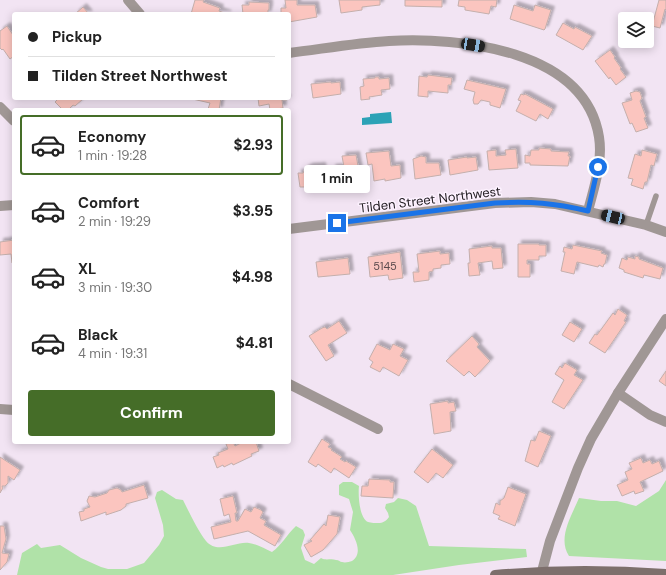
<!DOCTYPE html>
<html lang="en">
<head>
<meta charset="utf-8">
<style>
  body { margin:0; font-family:"DM Sans",sans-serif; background:#f6f6f6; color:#222; height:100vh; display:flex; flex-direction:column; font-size:15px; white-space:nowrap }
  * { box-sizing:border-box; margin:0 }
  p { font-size:13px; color:#767676 }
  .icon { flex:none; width:22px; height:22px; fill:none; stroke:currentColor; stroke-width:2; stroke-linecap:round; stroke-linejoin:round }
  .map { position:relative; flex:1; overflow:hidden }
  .drawer { position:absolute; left:12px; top:108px; width:279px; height:336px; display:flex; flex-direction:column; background:#fff; border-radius:4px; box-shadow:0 2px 10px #0003 }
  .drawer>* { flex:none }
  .top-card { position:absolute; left:12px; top:12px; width:279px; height:88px; border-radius:4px; box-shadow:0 2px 10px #0003; display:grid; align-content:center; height:88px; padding:0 16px; background:#fff }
  .fabs { position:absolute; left:618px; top:12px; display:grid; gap:8px }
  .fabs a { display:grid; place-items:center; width:36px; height:36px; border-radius:4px; background:#fff; box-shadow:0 2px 10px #0003; font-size:20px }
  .end { position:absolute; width:18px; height:18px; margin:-9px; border:5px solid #1a73e8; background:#fff; box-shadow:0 0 0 2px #fff }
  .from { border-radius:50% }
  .bubble { position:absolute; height:28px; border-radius:4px; background:#fff; box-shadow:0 2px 10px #0003; font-size:13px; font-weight:700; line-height:28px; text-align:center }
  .car { position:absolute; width:12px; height:24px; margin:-12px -6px; border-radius:5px; box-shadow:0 0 3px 1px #0007; background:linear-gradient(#222 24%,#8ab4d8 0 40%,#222 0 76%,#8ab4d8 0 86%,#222 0) }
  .top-card b { display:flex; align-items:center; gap:14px; height:38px; font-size:15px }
  .top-card b+b { border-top:1px solid #e0e0e0 }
  .top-card i { width:10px; height:10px; background:#222 }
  ul { padding:7px 0 0; list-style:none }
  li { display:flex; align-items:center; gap:12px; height:60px; margin:0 8px 6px; padding:0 8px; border:2px solid transparent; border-radius:4px }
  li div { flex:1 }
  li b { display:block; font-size:15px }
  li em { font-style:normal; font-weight:700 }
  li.current { border-color:#456d28 }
  li>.icon { width:36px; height:36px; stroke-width:1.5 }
  .primary-button { display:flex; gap:8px; margin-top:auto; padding:8px 16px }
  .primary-button a { flex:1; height:46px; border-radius:4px; background:#456d28; color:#fff; font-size:16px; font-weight:700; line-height:46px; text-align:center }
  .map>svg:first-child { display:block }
  .green { fill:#b0e2a8 }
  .water { fill:#2ca2b6 }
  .building { fill:#fbc5bf; stroke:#c4afac; filter:url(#shadow) }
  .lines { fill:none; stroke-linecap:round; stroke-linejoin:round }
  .lane { stroke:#a09795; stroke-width:5.5 }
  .street { stroke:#a09795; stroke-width:10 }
  .secondary { stroke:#7d6f6c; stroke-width:10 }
  .route { stroke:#1a73e8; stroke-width:5 }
  .labels { text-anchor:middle; stroke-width:3; stroke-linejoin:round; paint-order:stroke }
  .number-label { font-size:11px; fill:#5a494c }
  .street-label { font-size:13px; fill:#252025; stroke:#fdf2ff }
</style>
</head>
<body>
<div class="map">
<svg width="666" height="575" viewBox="0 0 666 575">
  <defs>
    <filter id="shadow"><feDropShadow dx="3.5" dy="-3.5" stdDeviation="1" flood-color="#0004"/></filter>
  </defs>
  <rect width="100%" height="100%" fill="#f2e4f3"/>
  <!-- green -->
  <g class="green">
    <path d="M 666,480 L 666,561 L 569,556 C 557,538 572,515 579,498 L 601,501 L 617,501 L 636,506 L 659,491 Z"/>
    <path d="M 343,482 L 352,482 L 359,486 C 358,494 359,518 368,522 C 371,523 376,523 378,523 C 383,523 386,521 389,517 L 388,513 L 385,508 L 386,504 L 394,502 L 398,498 L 407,500 L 416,506 L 429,546 L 526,549 L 527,557 L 459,565 L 393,575 L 17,575 L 22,553 L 37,544 L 41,548 L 60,545 L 81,558 L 101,567 L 108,569 L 127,569 L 144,563 L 159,545 L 164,536 L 163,525 L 155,498 L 157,492 L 162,490 L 176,499 L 183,500 C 189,512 198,531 206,541 C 218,555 235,541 249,543 C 257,544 265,549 272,552 C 282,545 287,534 296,526 L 303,530 L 305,535 L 301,548 L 305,560 L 314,564 L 321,558 C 326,561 331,558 336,560 C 339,560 340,562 342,562 C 345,563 349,562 352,561 C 363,554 356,539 350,530 L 353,512 L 349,499 L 339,495 L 339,485 Z"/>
  </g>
  <!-- water -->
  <polygon class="water" points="391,112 392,123 362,125 362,118 370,117 370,114"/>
  <!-- building -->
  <g class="building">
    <polygon points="195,0 204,0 203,2 220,8 219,11 228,14 191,14"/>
    <polygon points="285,0 297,0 297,5 315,5 317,17 289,22 289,14 281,14 281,8 286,8"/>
    <polygon points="339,0 380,0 380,5 362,7 362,10 341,13"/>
    <polygon points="405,0 442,0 442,7 405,6"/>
    <polygon points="459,0 497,0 496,7 491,6 489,14 465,10 465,7 458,6"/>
    <polygon points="659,0 666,0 666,10 665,9 660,28 652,26"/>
    <polygon points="249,2 269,3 269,10 268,10 268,14 243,14 242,5 249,5"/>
    <polygon points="514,5 533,11 535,5 551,10 545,29 544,30 510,19"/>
    <polygon points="83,7 89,14 75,14"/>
    <polygon points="563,23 574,29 575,27 592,36 583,50 556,35"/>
    <polygon points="7,26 13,35 14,34 14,56 10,59 3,49 2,50 0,48 0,31"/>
    <polygon points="610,50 615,57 614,58 621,68 620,69 626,77 616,85 610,77 609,79 595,61"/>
    <polygon points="428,75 452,78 451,85 448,85 448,93 428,91 428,97 418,96 419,76 427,77"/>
    <polygon points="375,77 379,77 379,79 389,78 390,89 381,90 382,95 369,97 370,99 361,100 360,87 364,86 363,79 375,78"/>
    <polygon points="467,80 506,89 500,108 490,105 490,102 481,100 478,104 474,104 473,100 475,92 464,89"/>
    <polygon points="331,82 331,83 340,82 341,94 313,98 311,84"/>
    <polygon points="636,91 640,92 642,98 640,101 646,117 644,118 648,128 636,132 632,123 630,124 622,103 632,100 630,93"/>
    <polygon points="521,94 524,95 525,94 553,109 548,119 540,114 536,121 516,111 521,101 518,100"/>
    <polygon points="55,98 82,98 83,99 75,106 73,105 68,110 63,110 55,102 57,100"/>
    <polygon points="188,98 221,98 219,110 208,109 210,103"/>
    <polygon points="254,98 287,98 287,100 282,100 283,108 270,110 269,104 259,106 258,98"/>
    <polygon points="539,148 551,149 551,151 569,152 568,156 570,156 568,166 530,165 530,163 525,163 525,155 530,156 531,150 539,150"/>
    <polygon points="516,149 518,168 489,170 487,151 496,150 496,156 506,155 505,150"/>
    <polygon points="642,150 657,154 654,166 651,165 647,182 645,182 643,189 631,185 633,179 628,178 635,154 641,156"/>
    <polygon points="389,151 391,166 400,165 401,178 385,181 385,179 374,181 372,164 368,165 366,153"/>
    <polygon points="356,155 361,182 336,185 332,168 344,167 342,156"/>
    <polygon points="421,156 426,157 426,163 439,163 441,175 415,179 413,159"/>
    <polygon points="467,157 467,158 476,157 478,170 450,175 448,160"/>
    <polygon points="322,166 325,187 306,189 306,187 300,187 298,173 303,173 305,169 309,167"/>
    <polygon points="14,240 14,263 12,263 11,254 0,255 0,242"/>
    <polygon points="518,244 539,244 539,245 546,245 546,256 539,256 539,260 527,260 527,264 530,264 530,277 518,277"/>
    <polygon points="573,245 602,251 601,253 607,255 605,264 604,264 603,267 599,265 598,267 577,262 574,274 561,271 565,252 563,252 564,247 572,249"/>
    <polygon points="492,246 492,248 501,248 503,268 493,269 492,261 478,263 480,275 469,276 468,263 470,263 469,249"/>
    <polygon points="440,251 440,254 449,253 450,264 441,265 441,268 433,269 433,271 429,272 429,280 414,282 413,272 419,272 417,254"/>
    <polygon points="400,252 403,278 389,280 388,275 370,277 368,257"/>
    <polygon points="635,256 639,257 639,259 663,268 660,279 644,275 643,278 624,272 624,270 619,268 622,258 627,260 628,257 635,259"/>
    <polygon points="348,258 350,274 318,277 316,262"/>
    <polygon points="618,309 627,315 624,321 626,322 605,353 589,343 595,334 597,335 613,313 615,315"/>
    <polygon points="339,321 347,333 328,345 334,356 326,361 309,336 322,328 325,327 327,329"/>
    <polygon points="570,322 582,329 574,342 562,335"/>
    <polygon points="472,336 479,344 477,347 490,361 475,377 469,371 464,376 446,361"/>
    <polygon points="377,344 390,350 393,344 404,349 400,356 408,360 399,376 383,367 380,372 370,367 373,362 369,359"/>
    <polygon points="565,363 577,370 574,375 583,380 564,409 552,402 564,380 555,374 560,366 562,368"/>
    <polygon points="666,371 666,386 659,381"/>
    <polygon points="448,401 448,403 454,402 456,411 450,412 451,431 434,434 430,404"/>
    <polygon points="539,431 551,436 538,467 525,461 531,440 535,441"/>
    <polygon points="322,439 330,444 328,447 332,449 331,450 342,457 340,459 345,462 346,461 356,467 349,478 334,468 331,473 318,464 316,467 308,462"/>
    <polygon points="233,442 235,446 243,442 256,442 259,451 251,454 252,456 233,465 232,463 224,467 223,465 217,468 213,457 219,455 218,453 228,449 226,444"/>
    <polygon points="432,449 453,465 443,478 436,473 428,483 414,472"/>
    <polygon points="0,457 20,470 14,480 8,476 8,483 5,486 2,486 3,488 0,493"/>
    <polygon points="641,458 643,463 650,460 652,464 659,461 663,471 640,482 644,491 635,494 634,491 622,496 617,485 628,480 625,472 632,469 629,463"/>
    <polygon points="369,479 390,480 390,482 394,482 393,498 361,496 362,486 368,486"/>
    <polygon points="144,485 148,498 126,504 126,506 121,510 106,515 106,512 81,521 79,512 84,511 84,509 90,507 87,501 89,496 95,497 107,493 109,490 117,488 121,490 122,492"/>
    <polygon points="508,487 526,494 515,526 498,519 500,516 493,513 496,503 500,505 500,501 504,498"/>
    <polygon points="233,496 237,513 235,513 236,521 238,521 245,509 251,512 254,507 261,510 263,512 260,518 266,521 264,525 281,535 275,546 248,531 214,539 211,527 231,522 229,514 224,516 220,499"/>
    <polygon points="328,515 340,517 337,534 323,550 311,557 304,545 312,541 310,540 324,524 326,526"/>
    <polygon points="0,526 4,526 6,539 2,553 9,554 7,562 0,570"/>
  </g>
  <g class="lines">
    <!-- lane -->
    <polyline class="lane" points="646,225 656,196"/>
    <!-- street -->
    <g class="street">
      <polyline points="128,0 140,14"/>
      <path d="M 289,53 C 322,49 355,43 389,41 C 459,37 585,49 599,137 C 603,162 594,187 588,211"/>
      <polyline points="0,107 14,121"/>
      <polyline points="0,206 14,205"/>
      <polyline points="289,229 495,203 531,202 555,204 646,225 666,232"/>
      <polyline points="289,384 378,429"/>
      <polyline points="618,393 650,415 666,422"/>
      <polyline points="0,409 14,410"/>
      <polyline points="541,575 550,541 578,468 591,439 618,393 666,319"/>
    </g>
    <!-- secondary -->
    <path class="secondary" d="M 495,575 C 552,570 609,570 666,574"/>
  </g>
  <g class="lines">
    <!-- route -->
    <path class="route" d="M 337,223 L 495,203 C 531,201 554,203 588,211 L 598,167"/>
  </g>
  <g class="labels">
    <!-- number labels -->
    <g class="number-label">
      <text x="385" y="270">5145</text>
    </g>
    <!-- street labels -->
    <g class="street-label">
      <text transform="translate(430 199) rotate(-7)" y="5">Tilden Street Northwest</text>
    </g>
  </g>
</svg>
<div class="fabs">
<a><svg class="icon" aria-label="layers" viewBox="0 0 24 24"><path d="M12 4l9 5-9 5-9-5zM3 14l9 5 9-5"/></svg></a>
</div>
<i class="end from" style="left:598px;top:167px"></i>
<i class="end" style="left:337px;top:223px"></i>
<div class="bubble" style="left:304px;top:165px;width:66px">1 min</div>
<i class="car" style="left:473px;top:45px;rotate:100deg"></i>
<i class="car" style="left:613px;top:217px;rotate:283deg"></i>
<div class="top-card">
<b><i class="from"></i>Pickup</b>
<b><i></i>Tilden Street Northwest</b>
</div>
<section class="drawer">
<ul>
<li class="current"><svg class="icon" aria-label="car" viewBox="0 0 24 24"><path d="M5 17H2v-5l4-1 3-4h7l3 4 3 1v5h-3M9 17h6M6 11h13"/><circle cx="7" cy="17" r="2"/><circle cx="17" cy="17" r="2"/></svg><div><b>Economy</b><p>1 min · 19:28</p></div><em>$2.93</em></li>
<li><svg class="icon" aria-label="car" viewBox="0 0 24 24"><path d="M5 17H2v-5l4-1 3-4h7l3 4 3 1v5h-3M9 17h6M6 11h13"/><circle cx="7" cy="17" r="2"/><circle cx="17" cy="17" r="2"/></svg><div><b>Comfort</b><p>2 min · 19:29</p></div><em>$3.95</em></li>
<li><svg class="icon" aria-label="car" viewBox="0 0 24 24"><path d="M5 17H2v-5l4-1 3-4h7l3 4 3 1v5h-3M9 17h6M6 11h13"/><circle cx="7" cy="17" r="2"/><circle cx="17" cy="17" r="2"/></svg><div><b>XL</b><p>3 min · 19:30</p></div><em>$4.98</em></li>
<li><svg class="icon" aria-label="car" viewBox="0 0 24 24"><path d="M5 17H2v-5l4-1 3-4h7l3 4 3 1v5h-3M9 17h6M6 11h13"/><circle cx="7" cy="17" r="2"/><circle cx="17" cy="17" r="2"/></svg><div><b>Black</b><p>4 min · 19:31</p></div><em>$4.81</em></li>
</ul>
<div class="primary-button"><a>Confirm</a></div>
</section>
</div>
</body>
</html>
